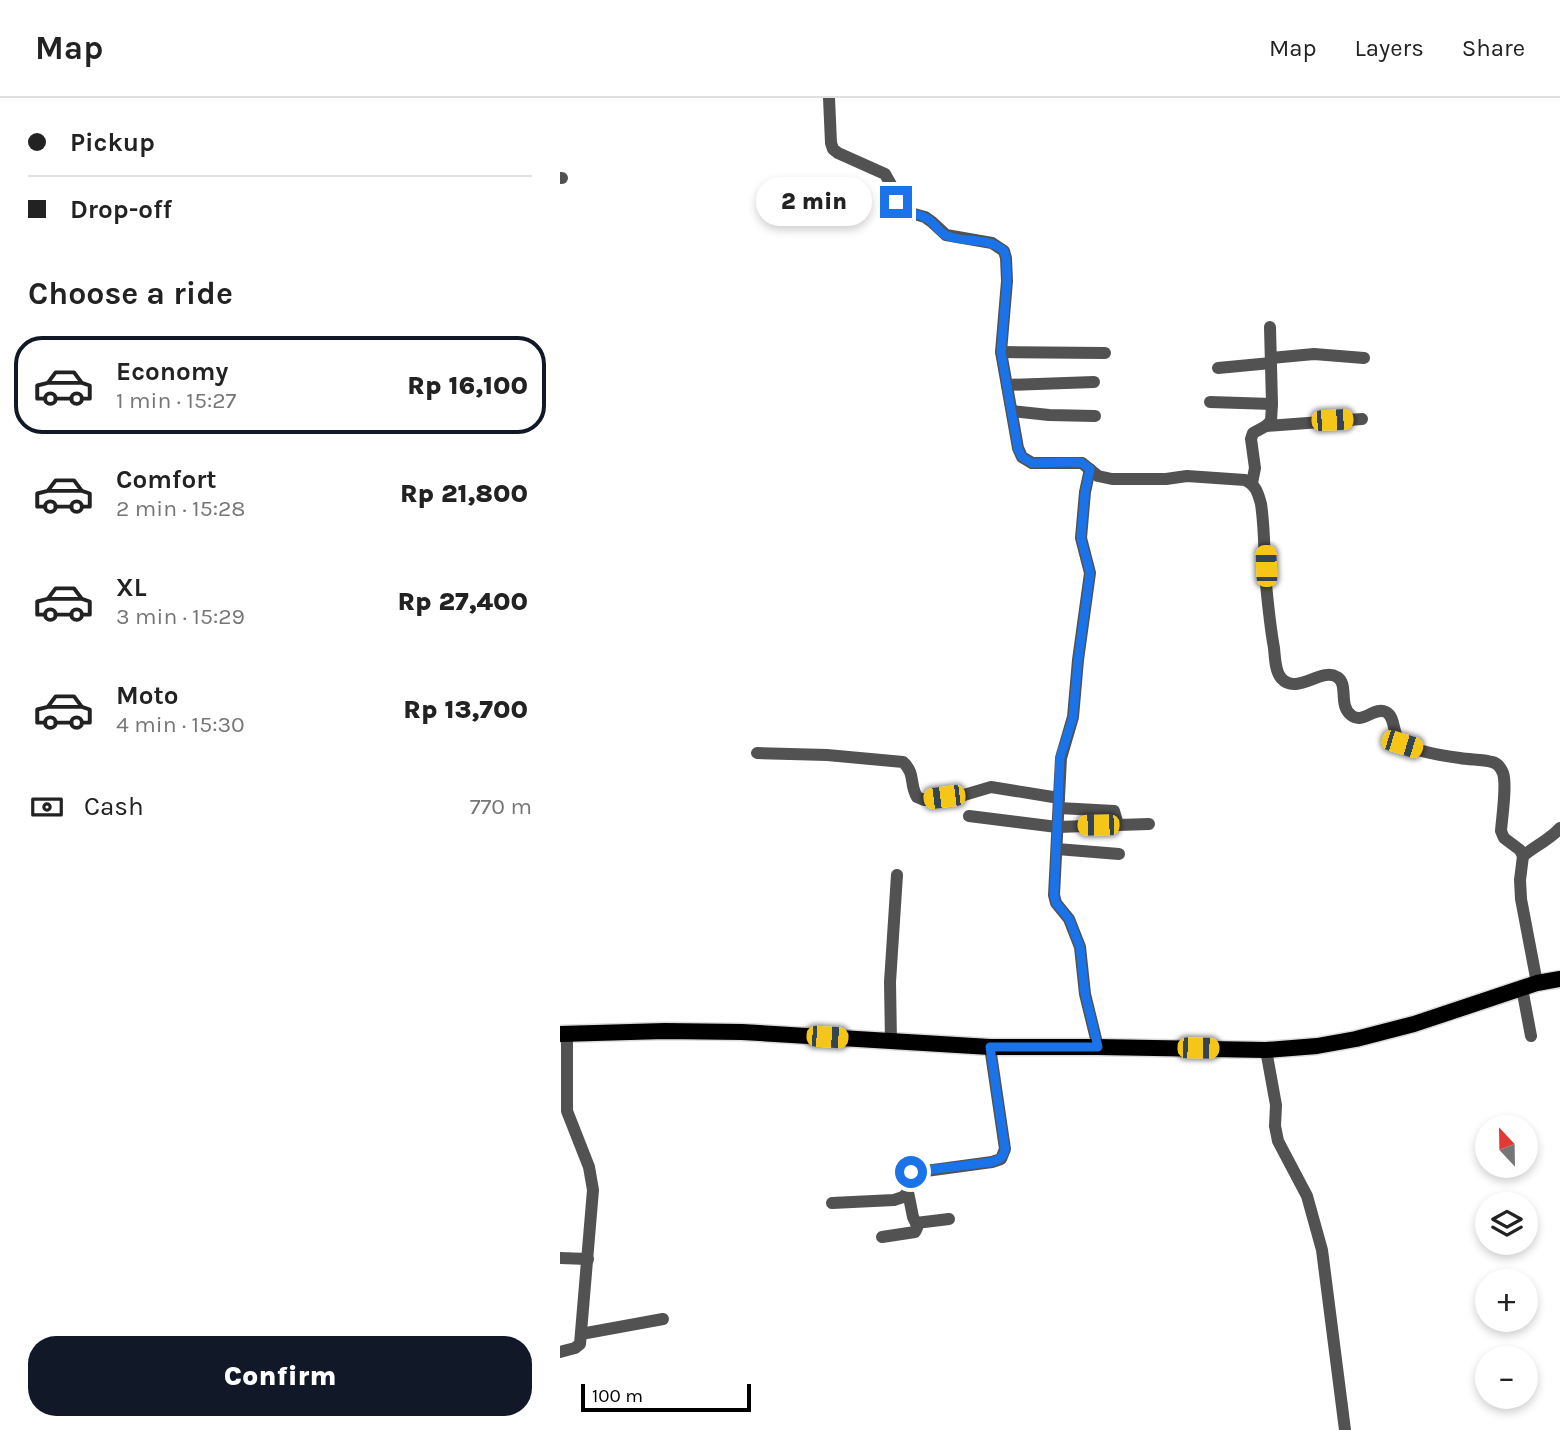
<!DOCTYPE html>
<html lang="en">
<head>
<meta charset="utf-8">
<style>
  body { margin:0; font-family:Karla,sans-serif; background:#f2f2f2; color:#222; height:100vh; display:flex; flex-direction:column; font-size:26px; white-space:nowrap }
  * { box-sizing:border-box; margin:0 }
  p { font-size:23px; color:#767676 }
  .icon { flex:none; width:38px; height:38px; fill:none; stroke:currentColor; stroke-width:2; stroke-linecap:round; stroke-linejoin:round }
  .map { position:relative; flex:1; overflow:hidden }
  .details { display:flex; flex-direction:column; background:#fff; width:560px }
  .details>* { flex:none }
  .banner { display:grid; align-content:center; height:154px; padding:0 28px; background:#fff }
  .needle { width:46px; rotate:338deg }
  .tools { position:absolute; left:915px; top:1017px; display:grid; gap:14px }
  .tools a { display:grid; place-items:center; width:63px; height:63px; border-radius:50%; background:#fff; box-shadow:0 4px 10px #0003; font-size:35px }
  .scale { position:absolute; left:21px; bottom:18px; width:170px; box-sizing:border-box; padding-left:7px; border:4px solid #000; border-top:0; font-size:19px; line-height:24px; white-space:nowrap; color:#000; -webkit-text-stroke:5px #fff; paint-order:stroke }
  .end { position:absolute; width:32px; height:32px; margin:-16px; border:9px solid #1a73e8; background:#fff; box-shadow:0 0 0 4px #fff }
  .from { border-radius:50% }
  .bubble { position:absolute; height:49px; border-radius:24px; background:#fff; box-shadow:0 4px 10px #0003; font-size:23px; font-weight:800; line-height:49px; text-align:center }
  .car { position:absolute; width:21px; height:42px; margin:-21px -10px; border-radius:9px; box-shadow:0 0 5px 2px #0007; background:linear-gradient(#f5c518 24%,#345 0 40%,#f5c518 0 76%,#345 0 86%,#f5c518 0) }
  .banner b { display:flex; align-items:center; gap:24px; height:66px; font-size:26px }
  .banner b+b { border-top:2px solid #e0e0e0 }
  .banner i { width:18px; height:18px; background:#222 }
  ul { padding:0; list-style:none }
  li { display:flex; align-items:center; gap:21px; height:98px; margin:0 14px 10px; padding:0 14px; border:4px solid transparent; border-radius:28px }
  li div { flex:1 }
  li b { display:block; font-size:26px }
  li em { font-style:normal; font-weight:800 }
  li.selected { border-color:#111827 }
  li>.icon { width:63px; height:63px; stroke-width:1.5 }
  h2 { padding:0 28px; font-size:32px; line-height:84px }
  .pay { display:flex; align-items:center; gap:18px; height:77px; padding:0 28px; font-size:26px }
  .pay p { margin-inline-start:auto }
  .cta { display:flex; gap:14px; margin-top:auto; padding:14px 28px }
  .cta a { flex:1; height:80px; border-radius:28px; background:#111827; color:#fff; font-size:28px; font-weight:800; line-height:80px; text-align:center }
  header { display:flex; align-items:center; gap:42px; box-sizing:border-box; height:98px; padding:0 35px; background:#fff; border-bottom:2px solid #e0e0e0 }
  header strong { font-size:33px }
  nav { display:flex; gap:38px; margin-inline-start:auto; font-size:24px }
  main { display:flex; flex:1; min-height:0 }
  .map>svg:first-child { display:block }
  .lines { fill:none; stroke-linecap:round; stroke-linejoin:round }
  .major-casing { stroke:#dbdbdb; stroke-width:19 }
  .minor { stroke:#525252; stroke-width:12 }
  .major { stroke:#000; stroke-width:16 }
  .route { stroke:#1a73e8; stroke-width:9 }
</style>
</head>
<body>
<header>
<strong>Map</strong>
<nav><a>Map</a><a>Layers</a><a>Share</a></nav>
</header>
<main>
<section class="details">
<div class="banner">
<b><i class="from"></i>Pickup</b>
<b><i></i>Drop-off</b>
</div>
<h2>Choose a ride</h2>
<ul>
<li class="selected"><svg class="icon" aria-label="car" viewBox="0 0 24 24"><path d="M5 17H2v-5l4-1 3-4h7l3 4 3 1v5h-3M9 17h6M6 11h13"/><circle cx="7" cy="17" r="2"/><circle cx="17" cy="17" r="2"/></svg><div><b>Economy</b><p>1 min · 15:27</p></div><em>Rp 16,100</em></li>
<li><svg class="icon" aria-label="car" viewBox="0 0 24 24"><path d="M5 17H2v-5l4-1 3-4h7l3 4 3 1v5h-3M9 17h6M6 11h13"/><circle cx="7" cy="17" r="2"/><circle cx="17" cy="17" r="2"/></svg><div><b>Comfort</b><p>2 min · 15:28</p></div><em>Rp 21,800</em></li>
<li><svg class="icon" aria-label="car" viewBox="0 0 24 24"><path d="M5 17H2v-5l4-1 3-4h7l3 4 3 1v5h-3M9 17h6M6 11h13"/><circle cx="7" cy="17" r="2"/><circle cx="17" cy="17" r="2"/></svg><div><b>XL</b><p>3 min · 15:29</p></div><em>Rp 27,400</em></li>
<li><svg class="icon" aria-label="car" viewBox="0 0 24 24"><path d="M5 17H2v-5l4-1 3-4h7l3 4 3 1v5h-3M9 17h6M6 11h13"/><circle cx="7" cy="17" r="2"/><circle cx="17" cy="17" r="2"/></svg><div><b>Moto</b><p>4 min · 15:30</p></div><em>Rp 13,700</em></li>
</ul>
<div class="pay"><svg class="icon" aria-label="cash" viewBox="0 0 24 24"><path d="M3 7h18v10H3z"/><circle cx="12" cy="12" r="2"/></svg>Cash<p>770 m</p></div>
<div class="cta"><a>Confirm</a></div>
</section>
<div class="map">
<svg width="1000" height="1332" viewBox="0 0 1000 1332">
  <rect width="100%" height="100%" fill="#fff"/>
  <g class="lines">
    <defs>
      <polyline id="major" points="0,936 105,933 182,934 430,949 538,949 706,952 757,948 796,941 854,926 977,885 1000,881"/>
    </defs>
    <!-- major casing -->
    <use href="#major" class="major-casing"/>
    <!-- minor -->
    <g class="minor">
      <path d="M 269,0 L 271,45 L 273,51 L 278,55 L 325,76 L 334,92 L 336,104 L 339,110 L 343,113 L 365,119 L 372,124 L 386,137 L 432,145 L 444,153 L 446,160 L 447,183 L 441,254 L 458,350 L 462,359 L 472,365 L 522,365 L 538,378 L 552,381 L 606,381 L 627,378 L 685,382 C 696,387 698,395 701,406 C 705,432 704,459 706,486 C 708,507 710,528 714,550 C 715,559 715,573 721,580 C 737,598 761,569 777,579 C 789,586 778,607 791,617 C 803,627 814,608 826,614 C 837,620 831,639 843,646 C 856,653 885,658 900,660 C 910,662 922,661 932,664 C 937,665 941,670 943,675 C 947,687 942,719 941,733 L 944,740 L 960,752 L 963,758 L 960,782 L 961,801 L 977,885"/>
      <polyline points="0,80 2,80"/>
      <polyline points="441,254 545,255"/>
      <polyline points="711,260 754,256 804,260"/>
      <polyline points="658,270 711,265"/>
      <polyline points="447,287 534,284"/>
      <polyline points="650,304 712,306"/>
      <polyline points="452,313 489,317 535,318"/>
      <polyline points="706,328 802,321"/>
      <polyline points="530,371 525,394 521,440 530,475 518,562 513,619 501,660 494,797 496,805 509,821 520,849 525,896 538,949"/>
      <polyline points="692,385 695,370 691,341 693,335 706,328 711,323 712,306 710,229"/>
      <path d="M 197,655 L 267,657 L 343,664 C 356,676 349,686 357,699 L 364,702 L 404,697 L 431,689 L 499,700"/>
      <polyline points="499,710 554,713 558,727"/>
      <polyline points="409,718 497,729 589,726"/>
      <polyline points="497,751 559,756"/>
      <path d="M 963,758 C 975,748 989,742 1000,730"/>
      <polyline points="962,890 971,938"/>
      <polyline points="331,944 330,884 337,777"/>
      <polyline points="706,952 716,1007 715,1028 718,1043 747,1098 762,1152 785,1332"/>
      <polyline points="348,1094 353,1119 356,1125 389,1121"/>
      <polyline points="272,1105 334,1102 343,1099 348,1094 345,1079 347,1076 351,1075 432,1064 441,1061 445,1051 430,949"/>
      <polyline points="322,1139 355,1134 357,1130 356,1125"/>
      <polyline points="0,1160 28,1161"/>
      <polyline points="21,1236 103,1221"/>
      <polyline points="0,1254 15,1250 20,1246 33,1092 29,1069 7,1013 7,936"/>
    </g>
    <!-- major -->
    <use href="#major" class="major"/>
  </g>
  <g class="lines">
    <!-- route -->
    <path class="route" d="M 336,104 C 342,116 353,114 364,119 C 373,122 377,132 385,137 C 404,146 428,138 444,153 L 446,160 L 447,183 L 441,254 L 458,351 L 462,359 L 472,365 L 517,364 L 522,365 L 530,371 L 525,394 L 521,440 L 530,475 L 518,562 L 513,619 L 500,660 L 494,797 L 496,805 L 509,821 L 520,849 L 525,896 L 538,949 L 430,949 L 445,1051 C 443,1060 440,1061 432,1064 L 351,1074"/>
  </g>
</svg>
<div class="tools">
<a><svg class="needle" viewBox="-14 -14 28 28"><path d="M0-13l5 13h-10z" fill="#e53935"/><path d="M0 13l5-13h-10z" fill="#767676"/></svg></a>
<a><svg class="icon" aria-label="layers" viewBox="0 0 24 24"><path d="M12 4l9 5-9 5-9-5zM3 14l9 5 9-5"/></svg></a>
<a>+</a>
<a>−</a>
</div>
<div class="scale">100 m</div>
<i class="end from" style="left:351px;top:1074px"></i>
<i class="end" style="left:336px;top:104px"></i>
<div class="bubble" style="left:196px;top:79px;width:116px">2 min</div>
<i class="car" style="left:772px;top:322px;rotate:87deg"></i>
<i class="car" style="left:706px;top:468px;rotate:358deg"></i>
<i class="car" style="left:842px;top:646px;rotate:107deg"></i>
<i class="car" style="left:384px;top:699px;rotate:263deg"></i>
<i class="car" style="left:538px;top:727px;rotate:269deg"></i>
<i class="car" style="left:267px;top:939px;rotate:94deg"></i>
<i class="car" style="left:638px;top:950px;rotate:91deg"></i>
</div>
</main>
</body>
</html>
